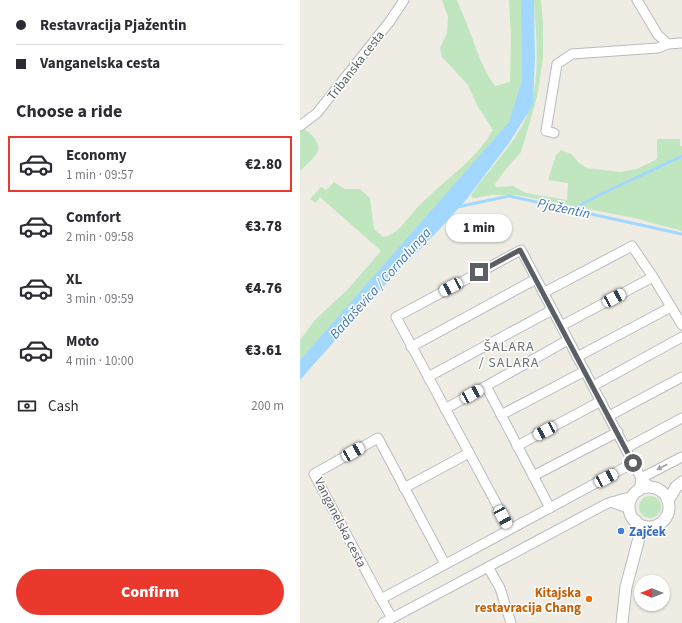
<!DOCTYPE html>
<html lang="en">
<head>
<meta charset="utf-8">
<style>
  body { margin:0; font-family:"Source Sans 3",sans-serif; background:#f2f2f3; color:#2b2b33; height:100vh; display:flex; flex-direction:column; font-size:15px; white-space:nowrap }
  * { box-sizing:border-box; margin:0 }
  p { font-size:13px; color:#7c7c81 }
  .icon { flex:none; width:22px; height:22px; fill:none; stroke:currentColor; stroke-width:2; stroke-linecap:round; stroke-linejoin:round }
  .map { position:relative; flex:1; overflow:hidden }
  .details { display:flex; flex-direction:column; background:#fff; width:300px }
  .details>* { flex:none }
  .top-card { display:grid; align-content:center; height:88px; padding:0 16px; background:#fff }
  .needle { width:26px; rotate:270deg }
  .tools { position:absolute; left:334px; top:575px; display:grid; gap:8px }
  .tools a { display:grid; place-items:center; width:36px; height:36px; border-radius:50%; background:#fff; box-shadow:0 1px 3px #0004; font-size:20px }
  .end { position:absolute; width:18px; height:18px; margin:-9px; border:5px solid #5b5f64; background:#fff; box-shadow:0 0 0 2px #fff }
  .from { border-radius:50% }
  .bubble { position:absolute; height:28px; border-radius:14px; background:#fff; box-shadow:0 1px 3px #0004; font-size:13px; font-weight:800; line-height:28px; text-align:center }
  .car { position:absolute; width:12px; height:24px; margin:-12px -6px; border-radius:5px; box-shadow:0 0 3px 1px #0007; background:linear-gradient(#fff 24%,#345 0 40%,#fff 0 76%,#345 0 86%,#fff 0) }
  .top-card b { display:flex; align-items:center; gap:14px; height:38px; font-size:15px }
  .top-card b+b { border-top:1px solid #e1e1e2 }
  .top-card i { width:10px; height:10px; background:#2b2b33 }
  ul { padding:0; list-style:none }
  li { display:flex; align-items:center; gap:12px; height:56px; margin:0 8px 6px; padding:0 8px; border:2px solid transparent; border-radius:0px }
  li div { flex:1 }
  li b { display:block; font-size:15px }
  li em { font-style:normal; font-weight:800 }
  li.on { border-color:#eb382d }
  li>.icon { width:36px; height:36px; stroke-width:1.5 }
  h2 { padding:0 16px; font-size:18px; line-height:48px }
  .pay { display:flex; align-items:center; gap:10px; height:44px; padding:0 16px; font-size:15px }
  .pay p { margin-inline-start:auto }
  .button { display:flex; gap:8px; margin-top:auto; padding:8px 16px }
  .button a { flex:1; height:46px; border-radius:24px; background:#eb382d; color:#fff; font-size:16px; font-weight:800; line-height:46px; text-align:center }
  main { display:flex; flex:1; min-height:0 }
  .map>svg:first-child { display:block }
  .green { fill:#c0e6bf }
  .water { fill:#a2d8ff }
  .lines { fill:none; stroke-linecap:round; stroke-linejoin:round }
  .stream { stroke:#a2d8ff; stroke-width:3 }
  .minor-casing { stroke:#b8bbc0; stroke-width:11 }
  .tertiary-casing { stroke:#b8bbc0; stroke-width:13 }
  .minor { stroke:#fff; stroke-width:9 }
  .tertiary { stroke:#fff; stroke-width:11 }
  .oneway { fill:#9d9fa2 }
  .route { stroke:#5b5f64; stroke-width:5 }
  .shop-dot { fill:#3f7fe0; stroke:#fff; stroke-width:1.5 }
  .food-dot { fill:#e8710a; stroke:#fff; stroke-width:1.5 }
  .labels { text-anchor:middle; stroke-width:3; stroke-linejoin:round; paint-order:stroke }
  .street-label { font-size:13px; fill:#5b5f64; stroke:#fff }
  .shop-label { font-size:13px; font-weight:bold; fill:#366cbe; stroke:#fff; text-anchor:start }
  .food-label { font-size:13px; font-weight:bold; fill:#c56008; stroke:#fff; text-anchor:end }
  .water-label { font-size:14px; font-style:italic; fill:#3e79b2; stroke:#fff }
  .neighbourhood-label { font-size:14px; letter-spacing:1px; fill:#6c7176; stroke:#fff }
</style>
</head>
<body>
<main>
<section class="details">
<div class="top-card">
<b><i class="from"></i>Restavracija Pjažentin</b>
<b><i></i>Vanganelska cesta</b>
</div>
<h2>Choose a ride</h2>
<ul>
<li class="on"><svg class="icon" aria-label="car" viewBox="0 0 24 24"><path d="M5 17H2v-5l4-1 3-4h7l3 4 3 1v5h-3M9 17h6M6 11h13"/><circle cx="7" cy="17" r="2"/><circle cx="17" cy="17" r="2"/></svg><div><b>Economy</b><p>1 min · 09:57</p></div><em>€2.80</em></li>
<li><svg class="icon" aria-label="car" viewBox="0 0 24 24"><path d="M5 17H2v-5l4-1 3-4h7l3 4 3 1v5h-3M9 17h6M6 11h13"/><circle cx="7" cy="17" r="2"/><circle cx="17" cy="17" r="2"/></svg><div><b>Comfort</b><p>2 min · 09:58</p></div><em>€3.78</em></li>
<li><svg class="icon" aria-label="car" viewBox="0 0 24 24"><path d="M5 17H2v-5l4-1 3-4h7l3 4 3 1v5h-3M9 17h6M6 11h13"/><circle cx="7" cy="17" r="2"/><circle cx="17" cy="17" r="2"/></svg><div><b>XL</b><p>3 min · 09:59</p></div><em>€4.76</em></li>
<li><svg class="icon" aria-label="car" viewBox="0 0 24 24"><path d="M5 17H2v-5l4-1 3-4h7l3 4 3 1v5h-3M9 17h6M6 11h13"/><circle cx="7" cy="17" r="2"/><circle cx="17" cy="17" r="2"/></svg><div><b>Moto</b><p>4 min · 10:00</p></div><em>€3.61</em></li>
</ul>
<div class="pay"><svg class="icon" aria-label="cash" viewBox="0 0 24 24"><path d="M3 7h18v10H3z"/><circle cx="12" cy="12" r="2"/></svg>Cash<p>200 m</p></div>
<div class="button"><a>Confirm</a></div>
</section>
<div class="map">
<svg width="382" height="623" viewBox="0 0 382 623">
  <rect width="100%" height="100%" fill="#eeece3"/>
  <!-- green -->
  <g class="green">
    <path d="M 142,0 L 157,0 C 161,11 166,21 170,32 C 177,51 183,70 195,86 L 210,82 L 211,36 L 209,0 L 223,0 L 225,64 L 215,112 L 206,126 L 0,361 L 0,340 L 15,320 L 49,288 L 81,251 L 20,197 L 16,203 L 10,199 L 21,187 L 26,190 L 34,182 L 45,189 L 60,189 L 70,198 L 74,229 L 83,237 C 95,236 103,224 111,215 C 133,188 164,170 185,142 C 189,138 189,134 193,130 L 177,105 L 168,85 L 142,57 L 140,48 L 147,33 L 148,17 Z"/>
    <path d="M 234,0 L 241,0 L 243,23 L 243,58 L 237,97 L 221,152 L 206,169 L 195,184 L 196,187 L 213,186 L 226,193 L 267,200 L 268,183 L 248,180 L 256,155 L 261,150 L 271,154 L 279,163 L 287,168 L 320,172 L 337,169 L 357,159 L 357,139 L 380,139 L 380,146 L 382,146 L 382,231 L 334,218 L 217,195 L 191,195 L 176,198 L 172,198 L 171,195 C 187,172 208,151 222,126 C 243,88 236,41 234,0 Z"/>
    <path d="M 5,129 C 29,149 17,154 0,171 L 0,130 Z"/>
    <circle cx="350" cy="507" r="11"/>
  </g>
  <!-- water -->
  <polygon class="water" points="221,0 234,0 235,57 233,105 209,143 166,200 136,233 80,290 0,380 0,360 209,122 222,80"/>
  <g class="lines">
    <!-- stream -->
    <g class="stream">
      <polyline points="157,207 209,196 382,234"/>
      <polyline points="271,210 299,195 382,156"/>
    </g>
    <defs>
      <g id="minor">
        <polyline points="337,0 358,35 368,44"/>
        <polyline points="0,126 17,113 90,21 104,0"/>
        <polyline points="254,133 246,131 257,64 272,54 358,48 368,44 382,43"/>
        <polyline points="243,293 332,246 353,277 382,325"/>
        <polyline points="261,326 353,277"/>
        <polyline points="111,347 236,279"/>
        <polyline points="277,357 371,307"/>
        <polyline points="128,377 252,310"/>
        <polyline points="186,386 250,508"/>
        <polyline points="293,386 382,337"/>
        <polyline points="145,409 268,340"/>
        <polyline points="201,415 285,371"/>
        <polyline points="309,416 382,377"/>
        <polyline points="217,446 301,401"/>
        <polyline points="326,448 382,418"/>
        <polyline points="233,476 318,432"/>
        <polyline points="341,478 382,457"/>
        <polyline points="104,488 169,453"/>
        <polyline points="339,491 341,478"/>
        <polyline points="311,502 330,509"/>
        <polyline points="210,529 96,317 221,250 341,478 350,487"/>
        <polyline points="188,567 200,588 211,623"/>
        <polyline points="81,599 14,474 78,438 145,564"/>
        <polyline points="92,618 81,599 333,463"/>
        <polyline points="83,623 306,504 322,499 332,497"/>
      </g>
      <g id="tertiary">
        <circle cx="349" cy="507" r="20"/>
        <polyline points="368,501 376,487 382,482"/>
        <polyline points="322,623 326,587 339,538 336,521"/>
      </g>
    </defs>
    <!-- minor casing -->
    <use href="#minor" class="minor-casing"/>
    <!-- tertiary casing -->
    <use href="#tertiary" class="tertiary-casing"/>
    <!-- minor -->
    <use href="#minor" class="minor"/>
    <!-- tertiary -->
    <use href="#tertiary" class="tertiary"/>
  </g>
  <!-- one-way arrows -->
  <defs><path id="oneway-solid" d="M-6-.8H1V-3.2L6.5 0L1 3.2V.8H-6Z"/></defs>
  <use class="oneway" href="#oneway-solid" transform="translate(362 467) rotate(153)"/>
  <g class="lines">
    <!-- route -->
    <polyline class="route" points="179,272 220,250 333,463"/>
  </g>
  <!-- markers -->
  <circle class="shop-dot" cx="321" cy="531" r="4"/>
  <circle class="food-dot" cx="289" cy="599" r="4"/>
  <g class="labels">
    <!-- street labels -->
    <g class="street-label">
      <text transform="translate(55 65) rotate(-52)" y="5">Tribanska cesta</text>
      <text transform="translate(41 522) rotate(63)" y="5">Vanganelska cesta</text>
    </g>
    <!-- shop labels -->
    <g class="shop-label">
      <text x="329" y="536">Zajček</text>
    </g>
    <!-- food labels -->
    <g class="food-label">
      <text x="281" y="597">Kitajska<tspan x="281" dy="15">restavracija Chang</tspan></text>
    </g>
    <!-- water labels -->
    <g class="water-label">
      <text transform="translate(264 208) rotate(12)" y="5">Pjažentin</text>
      <text transform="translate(80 283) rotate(-48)" y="5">Badaševica / Cornalunga</text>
    </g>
    <!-- neighbourhood labels -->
    <g class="neighbourhood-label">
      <text x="209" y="351">ŠALARA<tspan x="209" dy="16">/ SALARA</tspan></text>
    </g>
  </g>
</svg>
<div class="tools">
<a><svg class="needle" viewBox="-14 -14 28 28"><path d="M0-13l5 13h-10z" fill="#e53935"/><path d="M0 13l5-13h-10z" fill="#7c7c81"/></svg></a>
</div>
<i class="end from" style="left:333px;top:463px"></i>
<i class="end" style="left:179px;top:272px"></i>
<div class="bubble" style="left:146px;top:214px;width:66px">1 min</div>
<i class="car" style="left:151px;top:287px;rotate:242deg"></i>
<i class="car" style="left:314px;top:298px;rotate:62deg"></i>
<i class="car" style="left:172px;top:394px;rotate:61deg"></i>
<i class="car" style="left:245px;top:431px;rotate:242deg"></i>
<i class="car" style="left:53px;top:452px;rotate:60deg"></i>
<i class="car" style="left:306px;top:478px;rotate:62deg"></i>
<i class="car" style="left:203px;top:517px;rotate:151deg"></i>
</div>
</main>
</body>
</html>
